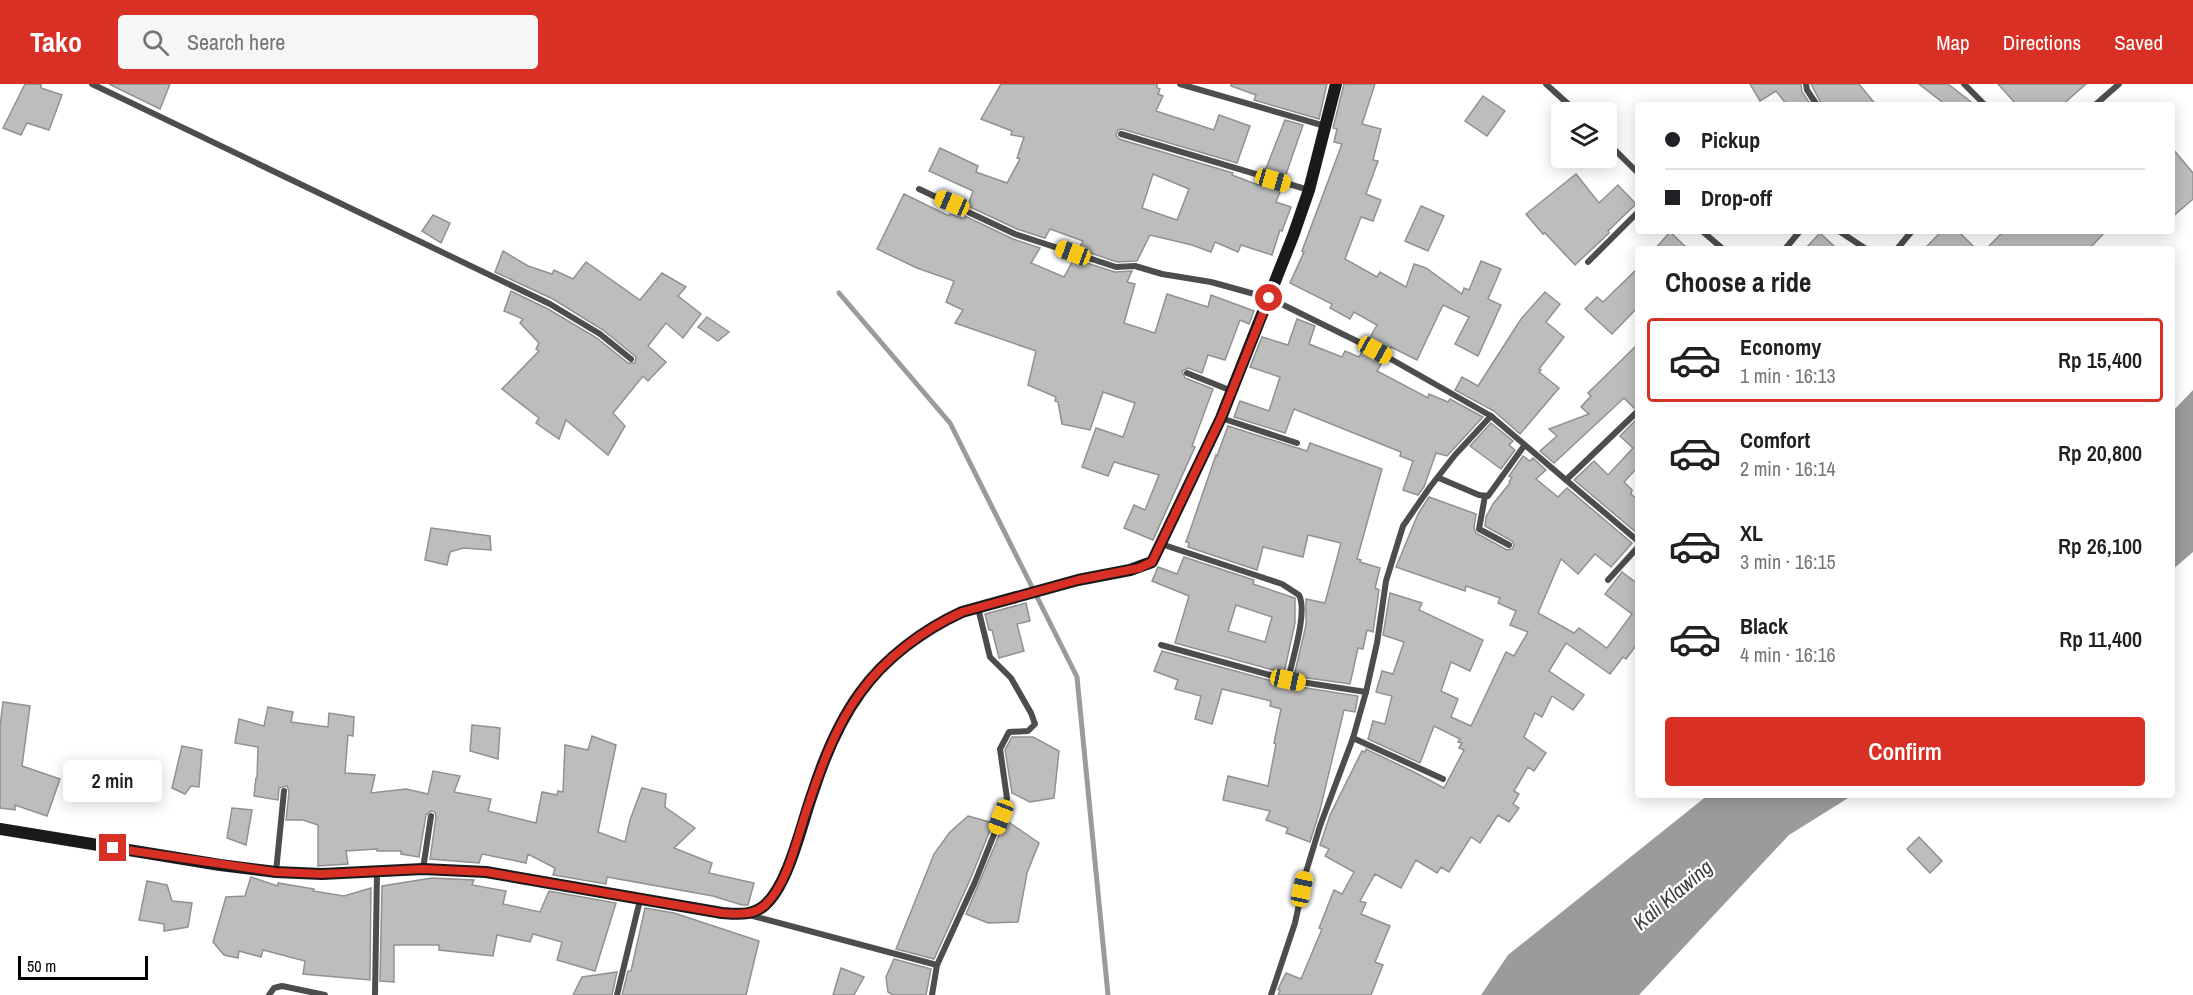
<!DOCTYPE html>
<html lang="en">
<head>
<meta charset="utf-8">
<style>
  body { margin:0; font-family:"Archivo Narrow",sans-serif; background:#f6f6f6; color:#202124; height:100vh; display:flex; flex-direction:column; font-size:22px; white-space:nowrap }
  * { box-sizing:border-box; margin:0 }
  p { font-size:20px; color:#757577 }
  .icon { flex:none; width:33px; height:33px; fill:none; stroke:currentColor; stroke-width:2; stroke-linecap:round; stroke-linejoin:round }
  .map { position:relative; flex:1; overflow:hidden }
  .sheet { position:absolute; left:1635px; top:162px; width:540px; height:552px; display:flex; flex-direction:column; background:#fff; border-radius:6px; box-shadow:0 3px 15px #0003 }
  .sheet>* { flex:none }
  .hud { position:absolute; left:1635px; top:18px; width:540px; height:132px; border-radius:6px; box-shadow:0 3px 15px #0003; display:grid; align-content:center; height:132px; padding:0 30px; background:#fff }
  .buttons { position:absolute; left:1551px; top:18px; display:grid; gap:12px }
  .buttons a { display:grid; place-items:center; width:66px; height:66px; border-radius:6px; background:#fff; box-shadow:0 3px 15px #0003; font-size:30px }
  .scale { position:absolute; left:18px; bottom:15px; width:130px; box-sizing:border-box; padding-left:6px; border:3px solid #000; border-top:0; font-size:16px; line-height:21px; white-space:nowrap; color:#000; -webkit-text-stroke:4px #fff; paint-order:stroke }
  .end { position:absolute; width:27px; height:27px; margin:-14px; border:8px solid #d93025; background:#fff; box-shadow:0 0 0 3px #fff }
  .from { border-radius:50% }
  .bubble { position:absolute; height:42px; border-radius:6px; background:#fff; box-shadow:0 3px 15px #0003; font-size:20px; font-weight:600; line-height:42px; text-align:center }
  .car { position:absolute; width:18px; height:36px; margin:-18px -9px; border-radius:8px; box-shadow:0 0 4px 2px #0007; background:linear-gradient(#f5c518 24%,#345 0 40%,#f5c518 0 76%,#345 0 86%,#f5c518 0) }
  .hud b { display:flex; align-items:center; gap:21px; height:57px; font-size:22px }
  .hud b+b { border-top:2px solid #e0e0e0 }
  .hud i { width:15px; height:15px; background:#202124 }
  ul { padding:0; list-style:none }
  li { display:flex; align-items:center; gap:18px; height:84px; margin:0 12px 9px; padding:0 18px; border:3px solid transparent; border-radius:6px }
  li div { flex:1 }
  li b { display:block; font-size:22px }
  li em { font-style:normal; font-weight:600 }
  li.on { border-color:#d93025 }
  li>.icon { width:54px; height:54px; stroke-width:1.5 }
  h2 { padding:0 30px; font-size:27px; line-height:72px }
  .cta { display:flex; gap:12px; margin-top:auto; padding:12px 30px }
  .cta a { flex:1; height:69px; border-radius:6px; background:#d93025; color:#fff; font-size:24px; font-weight:600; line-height:69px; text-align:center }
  header { display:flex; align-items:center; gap:36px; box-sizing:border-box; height:84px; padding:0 30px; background:#d93025; color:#fff }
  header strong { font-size:28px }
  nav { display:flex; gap:33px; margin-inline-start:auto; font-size:21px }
  .search { width:420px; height:54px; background:#f6f6f6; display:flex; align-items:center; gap:15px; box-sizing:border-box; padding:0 21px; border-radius:6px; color:#757577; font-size:22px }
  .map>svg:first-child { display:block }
  .water { fill:#9b9b9b }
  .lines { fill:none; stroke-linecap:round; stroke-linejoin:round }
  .stream { stroke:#9b9b9b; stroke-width:5 }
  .building { fill:#bdbdbd; stroke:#919191; stroke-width:1.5; fill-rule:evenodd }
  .street { stroke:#4d4d4d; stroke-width:6 }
  .secondary { stroke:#1a1a1a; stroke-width:12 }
  .route { stroke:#d93025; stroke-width:8 }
  .labels { text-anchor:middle; stroke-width:4.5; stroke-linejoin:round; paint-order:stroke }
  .water-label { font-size:21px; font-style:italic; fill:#3c3c3c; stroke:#fff }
</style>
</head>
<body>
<header>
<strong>Tako</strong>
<div class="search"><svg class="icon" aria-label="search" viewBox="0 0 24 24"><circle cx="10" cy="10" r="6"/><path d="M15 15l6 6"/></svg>Search here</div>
<nav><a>Map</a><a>Directions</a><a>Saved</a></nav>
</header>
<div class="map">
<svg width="2193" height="911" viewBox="0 0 2193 911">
  <rect width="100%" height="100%" fill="#fff"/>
  <!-- water -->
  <g class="water">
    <polygon points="2193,306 2193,468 2172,486 2172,328"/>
    <polygon points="1708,711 1853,711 1789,751 1639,911 1481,911 1508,871"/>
  </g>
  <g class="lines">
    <!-- stream -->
    <polyline class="stream" points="839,209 950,339 1077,593 1108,911"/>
  </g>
  <!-- building -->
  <g class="building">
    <polygon points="25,0 41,0 41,4 62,11 49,46 27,39 21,51 3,44"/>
    <polygon points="109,0 170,0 160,25"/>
    <path d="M 1001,0 L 1157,0 L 1157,4 L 1160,5 L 1158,10 L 1163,12 L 1156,27 L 1214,46 L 1219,31 L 1250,42 L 1237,79 L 1122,45 L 1118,46 L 1116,51 L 1119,55 L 1233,89 L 1232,91 L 1258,101 L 1260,97 L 1282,103 L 1276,118 L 1291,123 L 1282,147 L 1280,146 L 1272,171 L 1241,161 L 1238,168 L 1215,158 L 1211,168 L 1192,161 L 1150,151 L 1137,177 L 1117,178 L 1079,165 L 1083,157 L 1050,145 L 1045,154 L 1017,145 L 968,122 L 973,107 L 929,87 L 940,64 L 978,82 L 976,88 L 1007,99 L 1020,75 L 1017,74 L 1024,53 L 1011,51 L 1012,47 L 981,35 ZM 1153,90 L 1189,105 L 1177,136 L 1142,124 Z"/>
    <polygon points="1231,0 1327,0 1319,35 1254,16 1256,11 1231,2"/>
    <polygon points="1344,0 1375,0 1362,40 1381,45 1373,76 1378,77 1366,110 1381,116 1373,137 1361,133 1345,175 1377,193 1380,188 1406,203 1414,180 1426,184 1462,210 1464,204 1469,206 1481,177 1501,185 1488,215 1501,221 1478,272 1455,260 1469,233 1443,221 1417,276 1391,263 1388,267 1368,257 1377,241 1354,228 1350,235 1330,224 1332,220 1290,199 1304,168 1302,167 1342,60 1334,58 1337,45 1333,44"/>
    <polygon points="1750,0 1801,0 1802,8 1811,21 1787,21 1776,7 1760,17"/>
    <polygon points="1811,0 1859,0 1876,21 1822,21"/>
    <polygon points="1919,0 1948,0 1975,21 1946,21"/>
    <polygon points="1998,0 2086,0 2062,21 2017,21"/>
    <polygon points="1483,12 1505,27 1487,52 1465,37"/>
    <polygon points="1285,36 1303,41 1285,93 1265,87"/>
    <polygon points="2172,64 2193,89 2193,115 2172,133"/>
    <polygon points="1576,90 1599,119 1618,101 1636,120 1608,147 1609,149 1575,181 1545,149 1543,150 1526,130"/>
    <polygon points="904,110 949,132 950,130 964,135 965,132 1013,155 1040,164 1031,179 1064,193 1074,175 1115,188 1132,187 1127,198 1135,200 1124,239 1155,249 1167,210 1208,223 1211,211 1254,227 1249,240 1240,236 1225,276 1208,271 1202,289 1188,284 1182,287 1185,294 1213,305 1192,362 1195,363 1153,456 1124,444 1134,421 1145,426 1159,391 1114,378 1108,392 1082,383 1096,344 1123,353 1135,319 1103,308 1090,346 1062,340 1058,318 1055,317 1056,313 1028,301 1036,267 955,239 963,226 946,218 954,197 917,184 877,165"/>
    <polygon points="1421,122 1444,132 1428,167 1405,157"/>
    <polygon points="433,131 450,139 441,159 422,147"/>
    <polygon points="1942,147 1958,147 1976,165 1924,165"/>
    <polygon points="2004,147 2106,147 2089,165 1986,165"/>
    <polygon points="1670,148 1688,165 1655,165"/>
    <polygon points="1820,149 1837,165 1805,165"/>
    <polygon points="503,167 528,182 552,190 554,186 573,195 586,178 640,216 662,189 686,203 678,212 701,230 683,254 666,239 648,262 666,278 648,297 643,292 613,329 625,342 608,371 566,336 559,355 536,339 539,334 502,305 539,267 536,265 539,259 520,239 523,235 504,227 511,207 548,225 597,254 628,279 635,279 636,273 603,246 553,215 495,188"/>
    <polygon points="1638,184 1638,223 1612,250 1585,225 1597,213 1603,218"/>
    <polygon points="1545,208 1560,220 1546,238 1564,253 1539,285 1541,286 1539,288 1559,304 1520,350 1494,327 1455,306 1462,293 1478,302 1521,235"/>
    <polygon points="707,233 729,248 718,257 698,243"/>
    <polygon points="1297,235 1315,242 1309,260 1342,273 1345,267 1359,273 1363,266 1383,277 1377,287 1428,314 1429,310 1448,318 1450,315 1483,333 1447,372 1436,369 1424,403 1418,411 1403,406 1413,377 1400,372 1401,368 1294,325 1285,349 1234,333 1240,317 1269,327 1280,293 1250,283 1262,253 1288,261"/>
    <polygon points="1638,260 1638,322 1634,324 1624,314 1554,379 1540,367 1557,352 1549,345 1589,330 1581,323 1591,312 1588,309"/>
    <polygon points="1638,334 1638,383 1624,398 1632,406 1631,410 1638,416 1638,450 1574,396 1594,377 1608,391 1633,364 1620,352"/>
    <polygon points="1491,339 1513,357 1509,361 1515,366 1501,385 1470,362"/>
    <polygon points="1228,342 1307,367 1310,359 1382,385 1357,475 1361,476 1360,478 1380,484 1375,504 1379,506 1373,548 1367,546 1363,565 1358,564 1350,600 1294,592 1306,541 1306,515 1325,519 1341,459 1308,451 1303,473 1263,463 1257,486 1188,463 1189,459 1186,458 1216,371 1217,372"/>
    <polygon points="1523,372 1530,377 1533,374 1546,386 1536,395 1558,413 1567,404 1632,459 1611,483 1595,470 1578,490 1561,475 1538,529 1574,549 1579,544 1607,564 1632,530 1605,510 1622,488 1638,500 1638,559 1626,575 1623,573 1610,590 1566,559 1549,587 1584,611 1573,626 1552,612 1542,633 1535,629 1524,653 1546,669 1534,687 1528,683 1514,707 1519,710 1513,720 1519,724 1509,738 1498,731 1480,759 1471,753 1449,788 1441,783 1437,789 1416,776 1401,804 1375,790 1360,817 1366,819 1361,830 1390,842 1375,878 1383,881 1371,911 1278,911 1280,907 1278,905 1286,889 1301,895 1322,845 1319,844 1334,806 1342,810 1354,788 1325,772 1329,765 1320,761 1330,731 1362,667 1365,668 1366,665 1416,689 1444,704 1464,666 1459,664 1462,659 1458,658 1460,655 1434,642 1420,679 1368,655 1373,637 1385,640 1392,612 1376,608 1382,587 1393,590 1404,558 1383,551 1390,509 1422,519 1419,526 1483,556 1470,587 1451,578 1441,607 1458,615 1451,633 1471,642 1506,568 1514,572 1528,548 1510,541 1516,527 1498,519 1500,514 1466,502 1465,507 1396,483 1418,430 1429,413 1476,430 1474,444 1476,449 1507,466 1512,465 1514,461 1512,457 1485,442 1486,433 1493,420 1510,399 1509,398 1512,394 1509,392"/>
    <polygon points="431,444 490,452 491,466 463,464 450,468 447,481 425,476"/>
    <path d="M 1184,473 L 1254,496 L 1253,500 L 1295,514 L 1295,539 L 1284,589 L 1175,559 L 1189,512 L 1152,497 L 1158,483 L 1177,490 ZM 1236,521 L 1272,533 L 1265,558 L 1228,547 Z"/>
    <polygon points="1026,519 1030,537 1017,540 1024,567 999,574 992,546 989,546 985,530"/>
    <polygon points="1162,567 1287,601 1358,612 1355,628 1344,626 1320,726 1310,758 1286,749 1288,744 1266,736 1270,727 1223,716 1228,692 1268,702 1276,660 1274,659 1281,625 1270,622 1271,617 1222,605 1212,640 1195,635 1201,612 1175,605 1178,596 1154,587"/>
    <polygon points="3,618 30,622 22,682 60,695 47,732 15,721 15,726 0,724 0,642"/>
    <polygon points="268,623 293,628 291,638 328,643 329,629 354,633 353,652 348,651 345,689 375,691 371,709 406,705 428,710 433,687 460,692 454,708 491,715 488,727 536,739 542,708 557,711 558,707 563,708 565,661 588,666 592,652 616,661 598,748 625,758 630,736 642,704 666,710 665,723 695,744 674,764 712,779 709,789 754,799 748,821 742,821 713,812 607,793 606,800 553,791 555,784 528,770 526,779 482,770 479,779 430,775 436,733 435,728 431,727 426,731 419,773 401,770 401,767 377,767 377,765 346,767 348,780 318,782 318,741 303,736 286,736 289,708 287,702 279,704 278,716 254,712 256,694 257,694 258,663 235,659 239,635 264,642"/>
    <polygon points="472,641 500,644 498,675 470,667"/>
    <polygon points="1012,653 1033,653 1059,667 1054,714 1030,718 1012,709 1005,666"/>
    <polygon points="182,662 202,666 199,703 191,702 185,710 172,704"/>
    <polygon points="232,724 252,726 246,761 227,754"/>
    <polygon points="968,732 993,739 970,796 934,875 896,865 934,770 950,748"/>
    <polygon points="1007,737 1039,759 1027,789 1018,838 988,839 966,830 1003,742"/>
    <polygon points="1919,753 1942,777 1930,789 1907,765"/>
    <polygon points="251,793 278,802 278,799 314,805 313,807 344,812 371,804 370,896 303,890 305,877 263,866 261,873 239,867 238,874 224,871 213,858 226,813 245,812"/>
    <polygon points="432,794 474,796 472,801 506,807 503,820 540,828 549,807 616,819 595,887 557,876 562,858 533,850 530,858 497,851 493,872 439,866 439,861 394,861 394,898 380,897 382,802"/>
    <polygon points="147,797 167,801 172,817 192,819 188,843 164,847 164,840 139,836"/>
    <polygon points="645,824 674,829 759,857 746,911 622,911 628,887 631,887"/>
    <polygon points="894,875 931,885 926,911 893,911 888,908 886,893"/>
    <polygon points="841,884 864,893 854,911 833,911"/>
    <polygon points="617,888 612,911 573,911 582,893"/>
  </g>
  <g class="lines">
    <!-- street -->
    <g class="street">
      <polyline points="92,0 550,220 600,250 631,275"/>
      <polyline points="1180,0 1325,42"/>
      <polyline points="1546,0 1577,28"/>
      <polyline points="1806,0 1807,6 1817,21"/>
      <polyline points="1964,0 1985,21"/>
      <polyline points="2095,21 2119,0"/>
      <polyline points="1121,50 1309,106"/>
      <polyline points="1606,57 1638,89"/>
      <polyline points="919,105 1015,150 1116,183 1135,182 1162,190 1211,198 1269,214 1375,266 1491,332 1455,371 1430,403 1403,442 1386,497 1377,559 1366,608 1353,654 1320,742 1306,788 1295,839 1271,911"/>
      <polyline points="1702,147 1723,165"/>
      <polyline points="1839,147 1866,165"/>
      <polyline points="1785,165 1800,147"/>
      <polyline points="1897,165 1912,147"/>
      <polyline points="1588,178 1638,128"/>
      <polyline points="1187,289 1232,307"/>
      <polyline points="1491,332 1566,396 1638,327"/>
      <polyline points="1221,334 1297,359"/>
      <polyline points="1439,394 1479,411 1488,412 1524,362"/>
      <polyline points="1566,396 1638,457"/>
      <polyline points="1485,412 1479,445 1509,461"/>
      <path d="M 1161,460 L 1282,500 L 1299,511 C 1308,528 1292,576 1288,596"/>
      <polyline points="1608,496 1638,463"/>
      <polyline points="1161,561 1288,596 1366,608"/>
      <polyline points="1353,654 1443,695"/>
      <polyline points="423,785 431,732"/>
      <polyline points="276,788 284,707"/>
      <polyline points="749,831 937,881 975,798 1001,733 1007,714 1000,665 1009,648 1028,647 1035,640 1031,629 1011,594 990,573 978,524"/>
      <polyline points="269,911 274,904 282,902 325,911"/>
      <polyline points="375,911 377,788"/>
      <polyline points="617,911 640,816"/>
      <polyline points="932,911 937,881"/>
    </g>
    <!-- secondary -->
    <path class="secondary" d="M 0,745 L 220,781 L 276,788 L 322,790 L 423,785 L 486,788 L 722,829 C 737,830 753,832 765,821 C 789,800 802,738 813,708 C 824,674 839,638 860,609 C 885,574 923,546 962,528 L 1078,496 L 1130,486 L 1152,478 L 1221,334 L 1293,152 L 1309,106 L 1336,0"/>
  </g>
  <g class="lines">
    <!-- route -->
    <path class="route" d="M 113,764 L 276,788 L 322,790 L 423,785 L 486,788 L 722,829 C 737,830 753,832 765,821 C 788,800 797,754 807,725 C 820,686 835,643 860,609 C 885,574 923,546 962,528 L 1078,496 L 1139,484 L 1152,478 L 1221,334 L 1269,214"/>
  </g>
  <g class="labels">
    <!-- water labels -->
    <g class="water-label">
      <text transform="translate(1673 811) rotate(-40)" y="7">Kali Klawing</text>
    </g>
  </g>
</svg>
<div class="buttons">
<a><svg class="icon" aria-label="layers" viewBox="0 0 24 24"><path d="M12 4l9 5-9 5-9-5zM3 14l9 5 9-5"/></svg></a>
</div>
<div class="scale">50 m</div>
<i class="end from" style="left:1269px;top:214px"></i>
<i class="end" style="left:113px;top:764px"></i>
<div class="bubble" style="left:63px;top:676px;width:99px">2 min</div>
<i class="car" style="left:1273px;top:96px;rotate:106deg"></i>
<i class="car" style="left:952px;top:119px;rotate:293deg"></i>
<i class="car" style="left:1073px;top:169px;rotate:290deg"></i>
<i class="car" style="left:1375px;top:266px;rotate:119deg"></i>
<i class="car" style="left:1288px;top:596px;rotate:102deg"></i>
<i class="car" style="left:1001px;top:733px;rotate:201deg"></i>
<i class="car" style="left:1302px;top:805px;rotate:12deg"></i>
<div class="hud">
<b><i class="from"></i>Pickup</b>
<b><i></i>Drop-off</b>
</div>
<section class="sheet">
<h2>Choose a ride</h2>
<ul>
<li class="on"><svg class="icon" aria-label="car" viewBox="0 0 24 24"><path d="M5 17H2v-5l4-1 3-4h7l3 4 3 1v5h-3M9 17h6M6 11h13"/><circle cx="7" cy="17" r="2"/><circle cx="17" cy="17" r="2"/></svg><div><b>Economy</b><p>1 min · 16:13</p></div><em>Rp 15,400</em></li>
<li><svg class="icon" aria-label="car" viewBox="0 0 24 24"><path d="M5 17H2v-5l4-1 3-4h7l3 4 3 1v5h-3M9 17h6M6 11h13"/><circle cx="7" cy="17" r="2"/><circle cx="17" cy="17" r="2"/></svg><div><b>Comfort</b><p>2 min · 16:14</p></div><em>Rp 20,800</em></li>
<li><svg class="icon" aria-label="car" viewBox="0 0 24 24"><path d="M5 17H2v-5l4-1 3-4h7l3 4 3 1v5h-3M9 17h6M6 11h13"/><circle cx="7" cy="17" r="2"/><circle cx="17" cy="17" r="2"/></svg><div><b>XL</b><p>3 min · 16:15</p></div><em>Rp 26,100</em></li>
<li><svg class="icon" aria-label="car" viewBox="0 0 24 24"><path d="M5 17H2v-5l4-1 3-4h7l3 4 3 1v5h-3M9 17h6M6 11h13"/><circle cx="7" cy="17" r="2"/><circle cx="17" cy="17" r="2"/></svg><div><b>Black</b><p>4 min · 16:16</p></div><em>Rp 11,400</em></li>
</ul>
<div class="cta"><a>Confirm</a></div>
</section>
</div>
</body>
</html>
